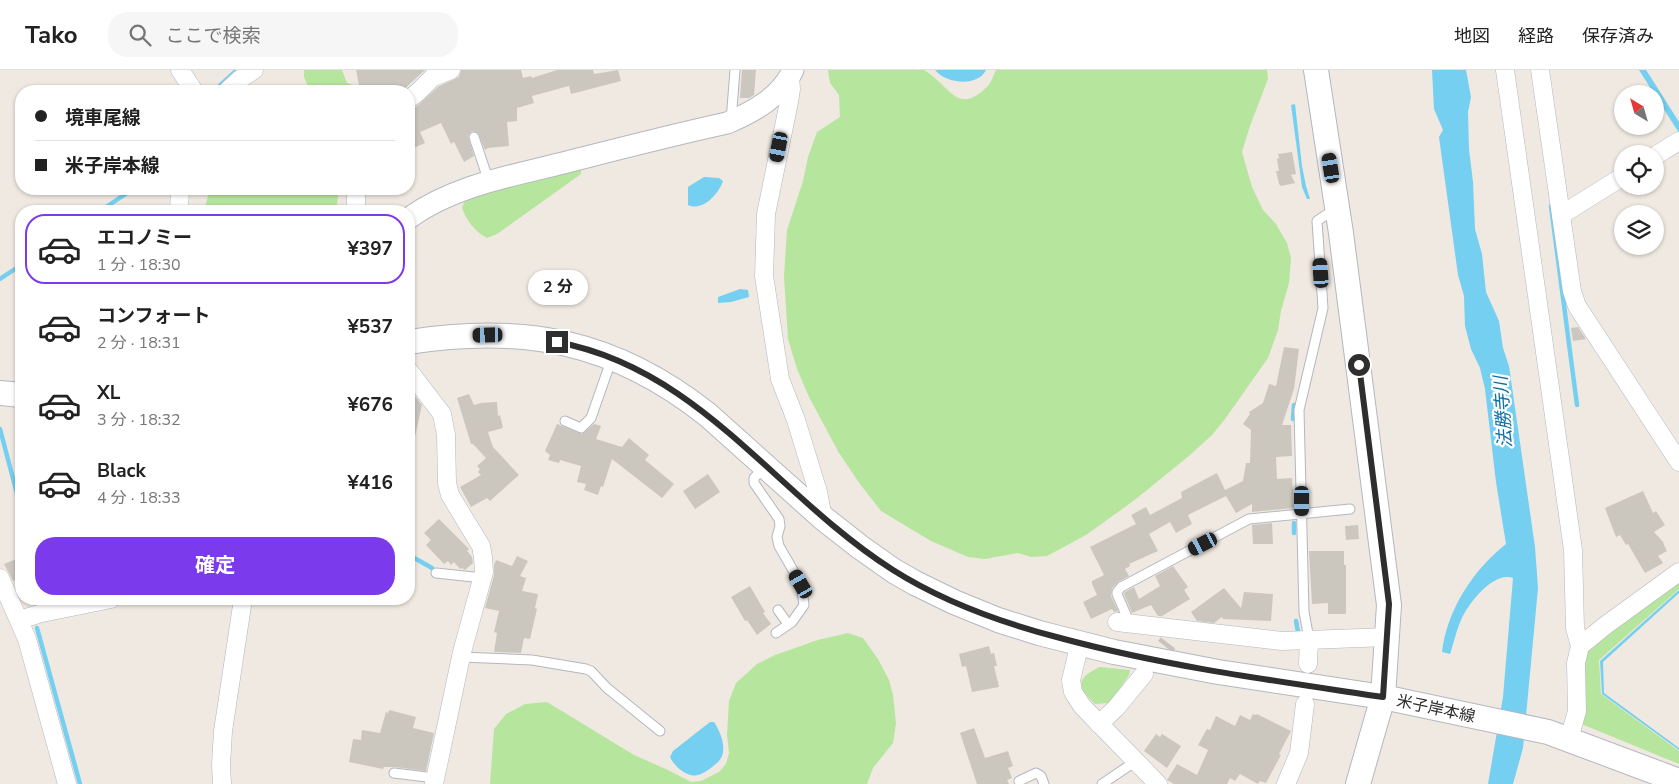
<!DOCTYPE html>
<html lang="ja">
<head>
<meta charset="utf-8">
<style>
  body { margin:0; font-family:"Nunito Sans","Noto Sans JP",sans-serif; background:#f6f6f6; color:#222; height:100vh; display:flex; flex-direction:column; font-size:19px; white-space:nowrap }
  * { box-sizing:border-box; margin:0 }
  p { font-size:16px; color:#767676 }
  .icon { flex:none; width:28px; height:28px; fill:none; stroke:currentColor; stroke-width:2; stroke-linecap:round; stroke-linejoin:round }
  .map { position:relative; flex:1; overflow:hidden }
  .drawer { position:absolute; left:15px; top:135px; width:400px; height:400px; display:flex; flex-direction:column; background:#fff; border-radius:20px; box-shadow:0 1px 4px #0004 }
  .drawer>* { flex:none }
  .top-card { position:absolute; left:15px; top:15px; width:400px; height:110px; border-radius:20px; box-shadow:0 1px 4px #0004; display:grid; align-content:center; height:110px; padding:0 20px; background:#fff }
  .needle { width:32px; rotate:323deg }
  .buttons { position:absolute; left:1614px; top:15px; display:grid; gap:10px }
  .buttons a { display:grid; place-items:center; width:50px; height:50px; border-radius:50%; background:#fff; box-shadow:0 1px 4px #0004; font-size:25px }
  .end { position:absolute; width:22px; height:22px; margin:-11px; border:6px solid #2e2e2e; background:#fff; box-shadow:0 0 0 2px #fff }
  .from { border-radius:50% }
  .bubble { position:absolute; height:35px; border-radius:18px; background:#fff; box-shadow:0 1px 4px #0004; font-size:16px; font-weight:700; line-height:35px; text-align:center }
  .car { position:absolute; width:15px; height:30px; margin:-15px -8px; border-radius:6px; box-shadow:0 0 4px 1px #0007; background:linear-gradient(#222 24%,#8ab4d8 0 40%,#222 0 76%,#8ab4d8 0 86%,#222 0) }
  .top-card b { display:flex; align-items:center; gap:18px; height:48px; font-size:19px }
  .top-card b+b { border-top:1px solid #e0e0e0 }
  .top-card i { width:12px; height:12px; background:#222 }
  ul { padding:9px 0 0; list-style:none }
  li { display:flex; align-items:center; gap:15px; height:70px; margin:0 10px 8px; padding:0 10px; border:2px solid transparent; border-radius:20px }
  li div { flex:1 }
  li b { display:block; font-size:19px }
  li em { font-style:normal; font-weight:700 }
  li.current { border-color:#7c3aed }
  li>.icon { width:45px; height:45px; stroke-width:1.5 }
  .action { display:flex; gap:10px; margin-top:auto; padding:10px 20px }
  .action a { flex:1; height:58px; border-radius:20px; background:#7c3aed; color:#fff; font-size:20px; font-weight:700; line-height:58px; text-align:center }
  header { display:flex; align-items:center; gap:30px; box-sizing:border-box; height:70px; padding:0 25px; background:#fff; border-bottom:1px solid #e0e0e0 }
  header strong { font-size:24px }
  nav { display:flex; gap:28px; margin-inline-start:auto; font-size:18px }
  .search { width:350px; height:45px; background:#f6f6f6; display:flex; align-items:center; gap:12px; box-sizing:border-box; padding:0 18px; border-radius:20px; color:#767676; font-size:19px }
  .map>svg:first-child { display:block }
  .green { fill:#b6e59e }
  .water { fill:#75cff0 }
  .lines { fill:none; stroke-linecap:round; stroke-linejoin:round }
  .stream { stroke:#75cff0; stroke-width:4.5 }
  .building { fill:#cbc7bf }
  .minor-tunnel { stroke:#c8c4bd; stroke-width:18; stroke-dasharray:18 9; stroke-linecap:butt }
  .service-casing { stroke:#b4b7c1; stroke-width:11 }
  .minor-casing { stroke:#b4b7c1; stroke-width:19 }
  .tertiary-casing { stroke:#b4b7c1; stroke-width:23 }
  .secondary-casing { stroke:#b4b7c1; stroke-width:26 }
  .service { stroke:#fff; stroke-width:9 }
  .minor { stroke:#fff; stroke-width:18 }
  .tertiary { stroke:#fff; stroke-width:21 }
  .secondary { stroke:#fff; stroke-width:24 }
  .route { stroke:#2e2e2e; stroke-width:6 }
  .labels { text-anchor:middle; stroke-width:4.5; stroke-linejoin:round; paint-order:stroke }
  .street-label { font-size:16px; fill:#2e2e2e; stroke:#fff }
  .water-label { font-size:18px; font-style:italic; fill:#0d6fa3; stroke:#fff }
</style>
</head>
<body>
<header>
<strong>Tako</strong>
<div class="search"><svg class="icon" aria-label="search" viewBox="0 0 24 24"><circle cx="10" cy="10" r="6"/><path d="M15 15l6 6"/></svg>ここで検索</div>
<nav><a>地図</a><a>経路</a><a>保存済み</a></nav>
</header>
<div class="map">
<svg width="1679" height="714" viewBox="0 0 1679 714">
  <rect width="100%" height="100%" fill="#efe9e1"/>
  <!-- green -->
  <g class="green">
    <polygon points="304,0 342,0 347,13 356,16 358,21 310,21 304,7"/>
    <path d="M 828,0 L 924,0 C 929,3 933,6 937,10 C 950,21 959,37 977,25 C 990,16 990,14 996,0 L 1267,0 L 1268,9 L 1250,56 L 1242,82 L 1252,117 L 1263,140 L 1276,154 L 1287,173 L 1291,188 L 1289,213 L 1281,241 L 1278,260 L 1268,288 L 1225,349 L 1212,365 L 1190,385 L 1136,429 L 1086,465 L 1047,486 L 1031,487 L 1018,483 L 985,489 L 968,487 L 931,471 L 881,441 L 860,414 L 839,383 L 809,327 L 797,299 L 788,269 L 784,207 L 787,160 L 803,111 L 808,87 L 817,62 L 840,47 L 839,25 L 830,13 Z"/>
    <path d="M 581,99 L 581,104 L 497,164 L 487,168 C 474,161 467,151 462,138 L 465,130 L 472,126 Z"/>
    <polygon points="210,119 339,119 336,141 204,141"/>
    <polygon points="1679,508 1679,519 1599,590 1601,624 1679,681 1679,694 1579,653 1584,581"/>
    <polygon points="848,563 863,568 878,589 889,610 893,625 896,653 893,673 873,698 867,714 490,714 494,659 506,644 525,634 547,632 634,685 668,700 691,712 701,711 719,702 726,694 729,683 727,665 729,631 736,613 757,594 775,585 818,570"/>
    <path d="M 1100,597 L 1130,600 L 1129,605 L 1113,629 L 1108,633 L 1095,634 C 1076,616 1076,608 1100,597 Z"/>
  </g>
  <!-- water -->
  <g class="water">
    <path d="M 935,0 L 986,0 C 978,17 946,14 935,0 Z"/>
    <path d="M 1432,0 L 1466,0 L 1471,27 L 1468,42 L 1469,79 L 1473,112 L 1475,159 L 1482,184 L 1486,222 L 1499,251 L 1503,278 L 1509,296 L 1535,477 L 1538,518 L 1523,678 L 1513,714 L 1488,714 L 1503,627 L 1513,508 C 1493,501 1468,534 1461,550 C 1456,561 1454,573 1450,584 L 1442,582 C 1447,540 1473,500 1506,474 L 1496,412 L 1485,319 L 1480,298 L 1471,279 L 1465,256 L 1464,226 L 1458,205 L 1439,67 L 1443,60 L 1434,39 Z"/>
    <polygon points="1639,0 1646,0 1650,6 1679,52 1679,63"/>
    <polygon points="1295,34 1302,96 1306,116 1310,129 1307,129 1302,117 1291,35"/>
    <path d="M 704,107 L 719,108 L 723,111 C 719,123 703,142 688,135 L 688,117 Z"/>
    <polygon points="740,219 748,220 749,227 731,232 718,233 718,227"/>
    <polygon points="1679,520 1679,523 1603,592 1604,623 1679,678 1679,680 1602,624 1600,591"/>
    <path d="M 710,652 L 714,652 C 720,661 726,675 722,686 C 720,691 716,694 712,697 C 708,700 703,704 698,705 C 687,708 674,696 670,687 L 673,681 Z"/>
  </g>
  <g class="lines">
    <!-- stream -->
    <g class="stream">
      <polyline points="214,21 237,0"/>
      <polyline points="1551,136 1577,335"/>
      <polyline points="100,141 133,119"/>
      <polyline points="0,209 21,195"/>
      <polyline points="1293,349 1294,335"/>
      <polyline points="0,359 21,439"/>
      <polyline points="1294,463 1294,453"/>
      <polyline points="409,485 432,498"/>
      <polyline points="33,531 33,529"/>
      <polyline points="1296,551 1298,562"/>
      <polyline points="37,558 80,714"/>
    </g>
  </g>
  <!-- building -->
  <g class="building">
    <polygon points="356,0 425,0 402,21 367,21 366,19 360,20"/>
    <polygon points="461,0 521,0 523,8 531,6 532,8 557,0 593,0 594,4 618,0 621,11 571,24 569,16 532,26 534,33 517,38 517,51 507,52 509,76 488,78 485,80 478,63 472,61 468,66 474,86 464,92 454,72 451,74 441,53 420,62 425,73 409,80 409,39 416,37 439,16 459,7"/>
    <polygon points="742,0 756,0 754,25 749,28 740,28"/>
    <polygon points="1292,82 1296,104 1291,105 1295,113 1281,116 1279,114 1276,101 1279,101 1277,89 1279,88 1278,84"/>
    <polygon points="1578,257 1586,269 1573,271 1571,258"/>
    <polygon points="1284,277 1299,279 1294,319 1282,355 1291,355 1292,386 1276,387 1277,409 1292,408 1294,438 1252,442 1252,434 1236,443 1226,426 1188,445 1192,454 1176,463 1170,452 1149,464 1158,481 1129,494 1130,496 1125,499 1129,506 1118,512 1112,518 1111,526 1118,541 1114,542 1112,539 1091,549 1083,532 1097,525 1092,514 1092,511 1104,505 1090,477 1136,454 1131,445 1146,437 1150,445 1182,428 1181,422 1217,403 1225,420 1243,411 1246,393 1250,393 1251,360 1243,354 1250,344 1249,342 1263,333 1269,314 1276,316"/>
    <polygon points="409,321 411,321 422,335 414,371 409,371"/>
    <polygon points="469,324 474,335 481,333 497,332 498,346 500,345 503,358 488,362 493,377 519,405 490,431 487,428 471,437 460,417 481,405 478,402 480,399 477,396 486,388 473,374 471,374 457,328"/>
    <polygon points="557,354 582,364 594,354 601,356 596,369 622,377 629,368 649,385 645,390 674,414 662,428 612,389 603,417 601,416 598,425 584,420 586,414 577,412 581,396 560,390 559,393 548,390 550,385 545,381"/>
    <polygon points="708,404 720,422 695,439 683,421"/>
    <polygon points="1643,421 1653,443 1656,441 1665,455 1654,462 1664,473 1663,473 1667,481 1658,486 1663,493 1645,503 1628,474 1626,475 1620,465 1616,467 1605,438"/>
    <polygon points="439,449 469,479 467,481 472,487 473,493 465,500 462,498 460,499 454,492 451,495 448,491 444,494 426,475 431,470 424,463"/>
    <polygon points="1272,453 1273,474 1253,474 1252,455"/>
    <polygon points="1358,455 1359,469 1346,470 1345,456"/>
    <polygon points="1309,481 1344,481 1344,495 1346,495 1346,544 1328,544 1328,533 1312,534"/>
    <polygon points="517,486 528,491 520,506 526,508 522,521 538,524 535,538 537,539 530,569 524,568 521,583 494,582 497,563 494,562 499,541 485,538 494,505 494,495 496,490 512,496"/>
    <polygon points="21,487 21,508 13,511 4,494"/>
    <polygon points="1173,496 1188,517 1184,520 1190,529 1162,546 1158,546 1151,535 1132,543 1124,524 1125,522 1134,517 1139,529 1160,516 1155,506"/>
    <polygon points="750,516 765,542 763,543 771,554 757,565 747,550 745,551 731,527"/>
    <polygon points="1224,518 1241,538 1244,522 1273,524 1271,551 1223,549 1222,547 1214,553 1197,551 1191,542"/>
    <polygon points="989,576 991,584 994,583 997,596 994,596 999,617 972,622 966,596 962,597 959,584"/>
    <polygon points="389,640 416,647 413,658 434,663 426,701 395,697 384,697 383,699 349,692 353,669 361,670 362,660 380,663 386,642 388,643"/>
    <polygon points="1253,644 1256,645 1257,644 1291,661 1279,684 1281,685 1266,713 1260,711 1258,714 1240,704 1235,711 1230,708 1227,714 1174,714 1167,710 1177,694 1197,705 1208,680 1198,675 1207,659 1210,660 1216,646 1235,656 1240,645 1250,650"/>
    <polygon points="974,658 985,688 1008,681 1013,696 1008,698 1012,708 1007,710 1009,714 977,714 960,663"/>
    <polygon points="1156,664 1160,667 1162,664 1181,676 1167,698 1144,681"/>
  </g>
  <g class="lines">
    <!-- minor-tunnel -->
    <polyline class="minor-tunnel" points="1149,598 1168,573"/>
    <defs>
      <g id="service">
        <polyline points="731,51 735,0"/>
        <polyline points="474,67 489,112"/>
        <polyline points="565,351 581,358 591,348 612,288"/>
        <polyline points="765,396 754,408 754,413 779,449 780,456 777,467 779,476 801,514 804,535 792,552 776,563"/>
        <polyline points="436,503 483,508"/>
        <polyline points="778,540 788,554"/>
        <polyline points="1130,554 1117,524 1117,522 1121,517 1249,449 1350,439"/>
        <polyline points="1309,569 1304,542 1299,340 1323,238 1317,151 1336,138"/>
        <polyline points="461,587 532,590 586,599 591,601 607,618 660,661"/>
        <polyline points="394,703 435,708"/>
        <polyline points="1019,711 1036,703 1041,706 1044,714"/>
        <polyline points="1102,714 1136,691"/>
      </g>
      <g id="minor">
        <polyline points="180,0 194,21"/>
        <polyline points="1505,0 1573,480 1575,558 1580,576 1576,593 1577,641 1569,669"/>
        <polyline points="1540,0 1572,221 1577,236 1679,392"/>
        <polyline points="790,7 791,19 789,32 766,144 764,206 780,309 796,350 818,422 823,448"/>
        <polyline points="227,21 240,9 254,0"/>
        <polyline points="409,29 418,22 433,7 451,0"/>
        <polyline points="1655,86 1679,71"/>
        <polyline points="179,141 180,119"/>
        <polyline points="356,141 356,119"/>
        <polyline points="1561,145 1622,107"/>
        <polyline points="409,301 442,344 446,365 447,413 450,425 481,476 483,487 484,502 462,582 434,714"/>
        <polyline points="0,508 27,569 67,714"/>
        <polyline points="19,550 42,543 111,529"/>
        <polyline points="1117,552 1282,571 1387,567"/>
        <polyline points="1080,573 1071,610 1073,622 1082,636 1158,714"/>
        <polyline points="1580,576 1606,555 1679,502"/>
        <polyline points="1308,594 1309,569"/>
        <polyline points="1099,654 1116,638 1144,604"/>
        <polyline points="222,714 221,695 223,661 243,529"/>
        <polyline points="1286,714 1299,683 1305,634"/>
      </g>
      <path id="tertiary" d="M 409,148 C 453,116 511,106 563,93 C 618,79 672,65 727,53 C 753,42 781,27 793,0"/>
      <g id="secondary">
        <polyline points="1316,0 1341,163 1389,535 1383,627 1358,714"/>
        <path d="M 409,272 C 525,254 615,271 708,345 L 823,448 L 860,477 L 894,501 L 915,513 L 954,532 L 998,550 L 1039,563 L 1114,582 L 1218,602 L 1383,627 L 1548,662 L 1679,711"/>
        <polyline points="0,323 21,325"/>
      </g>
    </defs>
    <!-- service casing -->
    <use href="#service" class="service-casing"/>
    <!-- minor casing -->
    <use href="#minor" class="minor-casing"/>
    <!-- tertiary casing -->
    <use href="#tertiary" class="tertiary-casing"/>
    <!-- secondary casing -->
    <use href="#secondary" class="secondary-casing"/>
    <!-- service -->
    <use href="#service" class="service"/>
    <!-- minor -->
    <use href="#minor" class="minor"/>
    <!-- tertiary -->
    <use href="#tertiary" class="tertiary"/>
    <!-- secondary -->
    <use href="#secondary" class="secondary"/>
  </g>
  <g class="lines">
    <!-- route -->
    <path class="route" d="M 557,272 C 701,299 776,426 893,500 C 945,533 1005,554 1064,569 C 1169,597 1276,611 1383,627 L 1389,534 L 1359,295"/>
  </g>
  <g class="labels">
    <!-- street labels -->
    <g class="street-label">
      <text transform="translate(1436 638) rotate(12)" y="6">米子岸本線</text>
    </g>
    <!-- water labels -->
    <g class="water-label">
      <text transform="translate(1503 342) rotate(-94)" y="6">法勝寺川</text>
    </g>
  </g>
</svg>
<div class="buttons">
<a><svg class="needle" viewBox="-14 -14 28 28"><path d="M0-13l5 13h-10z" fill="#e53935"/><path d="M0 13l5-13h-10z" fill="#767676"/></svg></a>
<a><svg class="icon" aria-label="locate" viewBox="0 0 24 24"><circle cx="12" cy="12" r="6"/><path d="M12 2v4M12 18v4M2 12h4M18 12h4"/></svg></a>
<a><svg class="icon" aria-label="layers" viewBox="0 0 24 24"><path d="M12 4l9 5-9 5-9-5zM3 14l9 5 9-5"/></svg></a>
</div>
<i class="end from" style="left:1359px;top:295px"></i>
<i class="end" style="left:557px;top:272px"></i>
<div class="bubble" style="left:528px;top:200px;width:60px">2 分</div>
<i class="car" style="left:779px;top:77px;rotate:191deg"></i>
<i class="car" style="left:1331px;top:98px;rotate:351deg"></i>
<i class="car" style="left:1321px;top:203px;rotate:356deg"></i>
<i class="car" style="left:488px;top:265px;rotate:269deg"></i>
<i class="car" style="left:1302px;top:431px;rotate:180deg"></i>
<i class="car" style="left:1203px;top:474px;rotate:243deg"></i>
<i class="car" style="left:801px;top:514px;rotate:330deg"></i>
<div class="top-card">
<b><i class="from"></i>境車尾線</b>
<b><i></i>米子岸本線</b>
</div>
<section class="drawer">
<ul>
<li class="current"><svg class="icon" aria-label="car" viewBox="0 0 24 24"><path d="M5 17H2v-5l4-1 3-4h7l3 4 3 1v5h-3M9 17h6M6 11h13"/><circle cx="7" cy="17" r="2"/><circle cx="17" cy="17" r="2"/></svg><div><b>エコノミー</b><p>1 分 · 18:30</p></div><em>¥397</em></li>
<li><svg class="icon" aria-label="car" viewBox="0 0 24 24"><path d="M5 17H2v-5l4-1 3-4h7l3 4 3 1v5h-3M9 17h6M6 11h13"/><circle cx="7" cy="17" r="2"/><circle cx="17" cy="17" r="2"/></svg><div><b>コンフォート</b><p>2 分 · 18:31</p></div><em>¥537</em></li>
<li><svg class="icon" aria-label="car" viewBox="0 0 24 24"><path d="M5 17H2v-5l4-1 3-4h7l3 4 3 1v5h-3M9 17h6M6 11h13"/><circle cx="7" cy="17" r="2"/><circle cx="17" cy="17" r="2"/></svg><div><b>XL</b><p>3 分 · 18:32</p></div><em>¥676</em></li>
<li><svg class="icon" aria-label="car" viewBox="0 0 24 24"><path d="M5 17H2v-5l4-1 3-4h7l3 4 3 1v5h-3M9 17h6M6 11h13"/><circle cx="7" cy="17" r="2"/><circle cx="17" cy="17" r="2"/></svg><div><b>Black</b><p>4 分 · 18:33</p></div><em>¥416</em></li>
</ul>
<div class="action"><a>確定</a></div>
</section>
</div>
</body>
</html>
